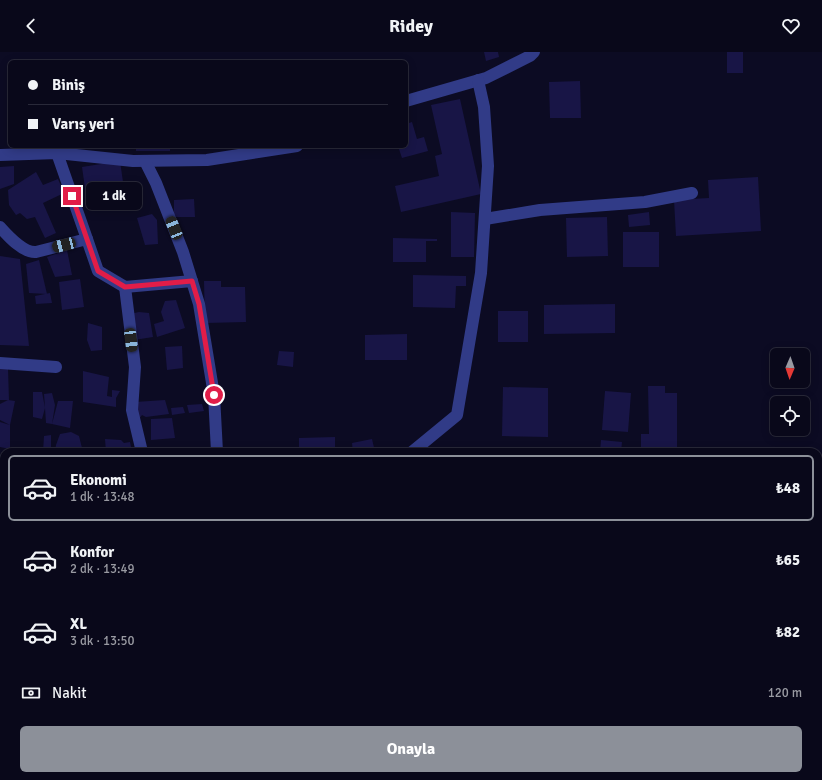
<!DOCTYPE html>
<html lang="tr">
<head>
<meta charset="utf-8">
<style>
  body { margin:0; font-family:Signika,sans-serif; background:#121123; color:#f1f3f6; height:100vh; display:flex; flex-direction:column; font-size:15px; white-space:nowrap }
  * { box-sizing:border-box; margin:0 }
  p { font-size:13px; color:#999aa2 }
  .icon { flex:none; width:22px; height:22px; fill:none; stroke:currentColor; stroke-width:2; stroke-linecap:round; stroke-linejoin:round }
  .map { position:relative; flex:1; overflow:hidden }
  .panel { position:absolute; left:0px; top:396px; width:822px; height:332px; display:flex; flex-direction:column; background:#09081a; border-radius:12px 12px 0 0; box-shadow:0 2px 10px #0003,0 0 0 1px #292939 }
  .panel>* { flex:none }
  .top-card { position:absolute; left:8px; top:8px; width:400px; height:88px; border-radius:6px; box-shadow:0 2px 10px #0003,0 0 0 1px #292939; display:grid; align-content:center; height:88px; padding:0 20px; background:#09081a }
  .needle { width:26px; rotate:182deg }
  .buttons { position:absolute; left:770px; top:296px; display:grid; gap:8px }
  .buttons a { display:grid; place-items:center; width:40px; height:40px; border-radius:6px; background:#09081a; box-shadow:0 2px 10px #0003,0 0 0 1px #292939; font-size:20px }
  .end { position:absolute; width:18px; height:18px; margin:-9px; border:5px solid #e11d48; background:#fff; box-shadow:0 0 0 2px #fff }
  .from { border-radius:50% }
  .bubble { position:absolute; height:28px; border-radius:6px; background:#09081a; box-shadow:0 2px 10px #0003,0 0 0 1px #292939; font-size:13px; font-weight:700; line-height:28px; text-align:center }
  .car { position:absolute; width:12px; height:24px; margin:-12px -6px; border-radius:5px; box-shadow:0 0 3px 1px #0007; background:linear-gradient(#222 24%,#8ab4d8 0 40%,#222 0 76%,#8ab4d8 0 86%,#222 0) }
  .top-card b { display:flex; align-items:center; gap:14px; height:38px; font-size:15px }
  .top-card b+b { border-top:1px solid #292939 }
  .top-card i { width:10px; height:10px; background:#f1f3f6 }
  ul { padding:7px 0 0; list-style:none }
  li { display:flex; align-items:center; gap:12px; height:66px; margin:0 8px 6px; padding:0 12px; border:2px solid transparent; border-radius:6px }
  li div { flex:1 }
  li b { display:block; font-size:15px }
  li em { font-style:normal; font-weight:700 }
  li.selected { border-color:#8c9099 }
  li>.icon { width:36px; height:36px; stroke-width:1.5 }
  .pay { display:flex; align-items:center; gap:10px; height:44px; padding:0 20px; font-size:15px }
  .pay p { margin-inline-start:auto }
  .button { display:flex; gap:8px; margin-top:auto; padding:8px 20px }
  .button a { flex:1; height:46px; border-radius:6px; background:#8c9099; color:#fff; font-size:16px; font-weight:700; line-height:46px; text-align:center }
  header { display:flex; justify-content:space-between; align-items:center; height:52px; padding:0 20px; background:#09081a; font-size:18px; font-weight:700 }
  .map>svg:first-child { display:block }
  .building { fill:#181546 }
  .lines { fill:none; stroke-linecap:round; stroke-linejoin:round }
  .minor { stroke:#313b87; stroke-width:12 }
  .route { stroke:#e11d48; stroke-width:5 }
</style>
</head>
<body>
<header><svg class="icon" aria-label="back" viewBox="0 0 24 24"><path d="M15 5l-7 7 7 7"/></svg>Ridey<svg class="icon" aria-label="heart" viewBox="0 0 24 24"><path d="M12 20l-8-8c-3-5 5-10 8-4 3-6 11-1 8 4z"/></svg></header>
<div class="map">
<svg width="822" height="728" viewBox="0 0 822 728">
  <rect width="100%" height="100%" fill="#0c0b23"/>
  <!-- building -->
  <g class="building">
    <polygon points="484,0 498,0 499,5 486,9"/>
    <rect x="727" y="0" width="16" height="21"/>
    <polygon points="580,29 581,66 550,66 549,30"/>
    <polygon points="460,47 481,142 401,160 395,134 439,124 435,104 442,102 431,53"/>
    <polygon points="412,70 417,87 424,85 428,99 402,106 398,94 406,94 406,72"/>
    <rect x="136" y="94" width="34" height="5"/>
    <polygon points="120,109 126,151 88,157 82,115"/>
    <polygon points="14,114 14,132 0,137 0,115"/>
    <polygon points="36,120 43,133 58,127 64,141 43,151 56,181 45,186 35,165 27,167 20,161 16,163 9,153 8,138"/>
    <polygon points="758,125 761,179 676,184 674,148 709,146 708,128"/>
    <polygon points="194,147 195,165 174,165 174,148"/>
    <polygon points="451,160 475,161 474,205 451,205"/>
    <polygon points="649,160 650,173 629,175 628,163"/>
    <polygon points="152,162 157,168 158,192 145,193 137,166"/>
    <polygon points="607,165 608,204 567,205 566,166"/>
    <rect x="623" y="180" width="36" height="35"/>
    <polygon points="393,186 437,187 437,189 426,189 426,210 393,210"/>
    <polygon points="67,198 72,223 55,225 47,205"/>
    <polygon points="0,204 20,207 29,294 0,293"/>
    <polygon points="39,208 47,242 29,241 26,212"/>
    <polygon points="413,223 466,224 466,234 456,234 455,256 413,255"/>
    <polygon points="80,227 84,255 62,258 59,230"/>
    <polygon points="204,229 221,229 221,235 245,235 246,270 205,271"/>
    <polygon points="50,241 52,251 36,252 35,244"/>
    <polygon points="176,248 185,276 157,285 154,272 164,269 161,260 165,249"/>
    <polygon points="615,252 615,281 544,282 544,253"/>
    <rect x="498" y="259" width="30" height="31"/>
    <polygon points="139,260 149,261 153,285 134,288 130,262"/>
    <polygon points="88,271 102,275 102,298 91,299 87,288"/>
    <polygon points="407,282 407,308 365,308 365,283"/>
    <polygon points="182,294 183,316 167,318 165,295"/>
    <polygon points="279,299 294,300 293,315 277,313"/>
    <polygon points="0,317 8,317 9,348 0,348"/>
    <polygon points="83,319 109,325 107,344 112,345 112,338 120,339 116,346 116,355 83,350"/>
    <polygon points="648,334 665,334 665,341 677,341 677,400 641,400 641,382 649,382"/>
    <polygon points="503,335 548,336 548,385 502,384"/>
    <polygon points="605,339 631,341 628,380 602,378"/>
    <polygon points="33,340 42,340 45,356 44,342 52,341 55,353 52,372 58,349 73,349 70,376 52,372 46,371 45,356 42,367 33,365"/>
    <polygon points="8,348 15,349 10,373 10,397 0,395 0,370 10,373 0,368 0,352"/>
    <polygon points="165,348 169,362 146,365 142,363 139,367 135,350"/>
    <polygon points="202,352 204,359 189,361 187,353"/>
    <polygon points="183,355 185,361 172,363 171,356"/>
    <polygon points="172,366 175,386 151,388 151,367"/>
    <polygon points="71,380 79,384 82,396 71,398 71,400 55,400 56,393 60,382"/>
    <polygon points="51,383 51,400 43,400 44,384"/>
    <polygon points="335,385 335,400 299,400 299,386"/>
    <polygon points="105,387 121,388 124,391 130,390 132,400 106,400"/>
    <polygon points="372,387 375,400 353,400 352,391"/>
    <polygon points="601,388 622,390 621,400 600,400"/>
    <polygon points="428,396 449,399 449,400 427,400"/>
    <polygon points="818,440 822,441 822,476 818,475"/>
    <polygon points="394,724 418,724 419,728 402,728 402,727 395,728"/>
    <polygon points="647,724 685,724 686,728 648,728"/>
  </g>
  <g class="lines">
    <!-- minor -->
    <g class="minor">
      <polyline points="406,49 486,26 530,4 534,0"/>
      <polyline points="57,101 87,187"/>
      <polyline points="0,103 57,101 133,109 207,108 297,94"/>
      <polyline points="145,109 156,131 183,200 199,252 214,343 217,400"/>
      <polyline points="485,167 540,158 645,150 692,141"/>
      <path d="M 0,175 C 8,184 23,201 36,200 L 87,187 L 98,219 L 125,235"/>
      <polyline points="0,311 56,315"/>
      <polyline points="142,400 132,358 135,315 125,235 192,229"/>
      <polyline points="412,400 457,363 481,221 488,114 484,55 478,28"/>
      <polyline points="0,459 4,462"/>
      <polyline points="595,724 596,728"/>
    </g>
  </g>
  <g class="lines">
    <!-- route -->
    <polyline class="route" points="72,144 98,219 125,235 192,229 199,252 214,343"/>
  </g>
</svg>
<div class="buttons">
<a><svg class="needle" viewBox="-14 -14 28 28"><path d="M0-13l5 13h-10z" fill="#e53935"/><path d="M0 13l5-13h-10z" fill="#999aa2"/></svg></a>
<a><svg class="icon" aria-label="locate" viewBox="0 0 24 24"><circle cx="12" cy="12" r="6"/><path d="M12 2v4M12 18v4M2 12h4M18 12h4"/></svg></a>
</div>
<i class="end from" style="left:214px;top:343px"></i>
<i class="end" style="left:72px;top:144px"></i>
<div class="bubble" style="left:86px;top:130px;width:56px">1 dk</div>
<i class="car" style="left:174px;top:176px;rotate:338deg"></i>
<i class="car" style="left:64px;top:193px;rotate:256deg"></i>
<i class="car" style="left:131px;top:288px;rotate:173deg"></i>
<div class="top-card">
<b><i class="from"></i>Biniş</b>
<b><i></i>Varış yeri</b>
</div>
<section class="panel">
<ul>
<li class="selected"><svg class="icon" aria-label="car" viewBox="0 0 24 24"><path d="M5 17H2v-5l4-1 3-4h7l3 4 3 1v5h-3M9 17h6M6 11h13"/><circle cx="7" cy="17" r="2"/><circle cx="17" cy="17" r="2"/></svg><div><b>Ekonomi</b><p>1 dk · 13:48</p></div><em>₺48</em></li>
<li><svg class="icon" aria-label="car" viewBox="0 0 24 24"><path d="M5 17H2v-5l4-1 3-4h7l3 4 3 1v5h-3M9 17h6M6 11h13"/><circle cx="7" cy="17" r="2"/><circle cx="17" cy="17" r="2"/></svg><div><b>Konfor</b><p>2 dk · 13:49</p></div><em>₺65</em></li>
<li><svg class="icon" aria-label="car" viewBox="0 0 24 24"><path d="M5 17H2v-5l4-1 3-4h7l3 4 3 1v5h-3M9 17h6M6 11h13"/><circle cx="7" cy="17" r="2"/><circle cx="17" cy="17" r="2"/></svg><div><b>XL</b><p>3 dk · 13:50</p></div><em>₺82</em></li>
</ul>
<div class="pay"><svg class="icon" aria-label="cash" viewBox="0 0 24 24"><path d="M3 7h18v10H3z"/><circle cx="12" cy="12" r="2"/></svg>Nakit<p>120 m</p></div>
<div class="button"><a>Onayla</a></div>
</section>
</div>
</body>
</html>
